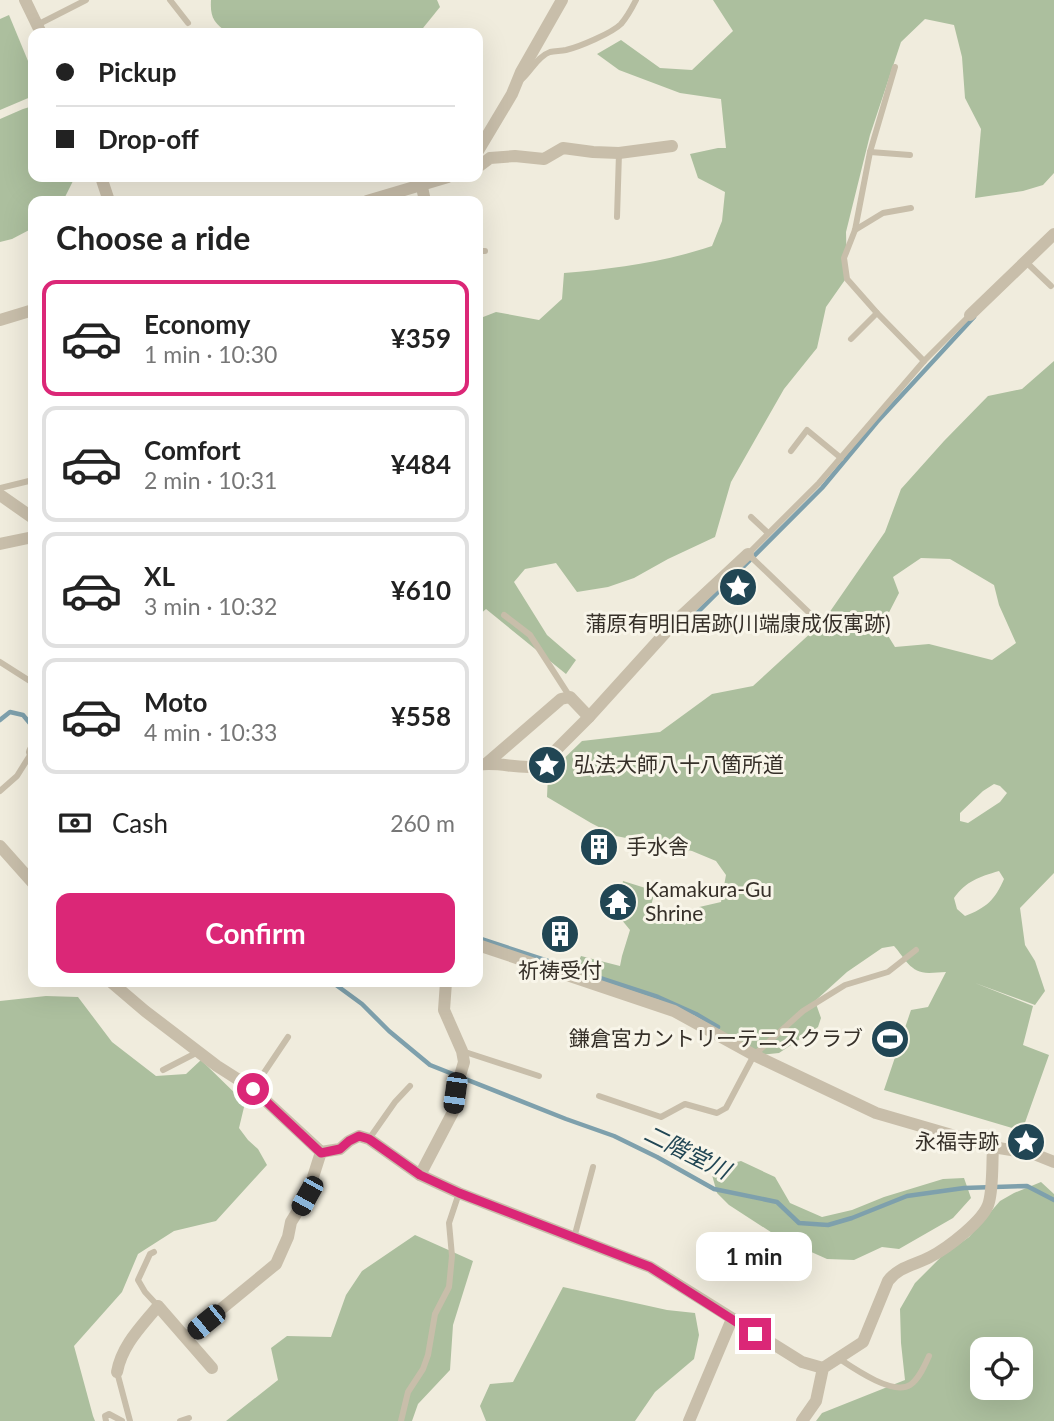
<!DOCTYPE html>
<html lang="en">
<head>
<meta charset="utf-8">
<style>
  body { margin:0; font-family:Lato,"Noto Sans JP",sans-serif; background:#f6f6f6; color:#222; height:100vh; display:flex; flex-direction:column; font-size:26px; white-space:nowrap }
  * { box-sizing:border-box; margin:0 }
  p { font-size:23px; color:#767676 }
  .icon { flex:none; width:38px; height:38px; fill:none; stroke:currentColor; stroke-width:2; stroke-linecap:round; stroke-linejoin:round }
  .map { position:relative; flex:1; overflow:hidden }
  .sheet { position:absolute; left:28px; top:196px; width:455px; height:791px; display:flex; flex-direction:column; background:#fff; border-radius:14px; box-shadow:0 7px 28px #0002 }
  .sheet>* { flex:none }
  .guide { position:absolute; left:28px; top:28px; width:455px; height:154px; border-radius:14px; box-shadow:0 7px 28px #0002; display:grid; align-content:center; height:154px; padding:0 28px; background:#fff }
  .controls { position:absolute; left:970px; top:1337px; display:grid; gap:14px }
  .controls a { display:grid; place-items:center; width:63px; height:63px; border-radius:14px; background:#fff; box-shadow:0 7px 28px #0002; font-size:35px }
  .end { position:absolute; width:32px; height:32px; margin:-16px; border:9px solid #db2777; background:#fff; box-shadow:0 0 0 4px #fff }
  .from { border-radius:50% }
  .bubble { position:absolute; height:49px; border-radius:14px; background:#fff; box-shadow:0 7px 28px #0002; font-size:23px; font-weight:700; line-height:49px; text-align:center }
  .car { position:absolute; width:21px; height:42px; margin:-21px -10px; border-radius:9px; box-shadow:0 0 5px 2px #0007; background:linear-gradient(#222 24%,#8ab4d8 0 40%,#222 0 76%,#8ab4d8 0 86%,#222 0) }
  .guide b { display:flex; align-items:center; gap:24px; height:66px; font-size:26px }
  .guide b+b { border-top:2px solid #e0e0e0 }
  .guide i { width:18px; height:18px; background:#222 }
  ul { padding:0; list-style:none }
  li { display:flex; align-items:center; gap:21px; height:116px; margin:0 14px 10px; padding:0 14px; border:4px solid #e0e0e0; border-radius:14px }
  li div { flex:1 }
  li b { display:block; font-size:26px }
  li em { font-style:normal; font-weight:700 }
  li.on { border-color:#db2777 }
  li>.icon { width:63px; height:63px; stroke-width:1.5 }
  h2 { padding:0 28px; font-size:32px; line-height:84px }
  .pay { display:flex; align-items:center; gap:18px; height:77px; padding:0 28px; font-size:26px }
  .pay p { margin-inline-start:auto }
  .action { display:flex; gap:14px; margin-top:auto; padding:14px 28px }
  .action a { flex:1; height:80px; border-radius:14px; background:#db2777; color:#fff; font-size:28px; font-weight:700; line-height:80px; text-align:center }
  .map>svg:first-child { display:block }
  .green { fill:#acbf9e; fill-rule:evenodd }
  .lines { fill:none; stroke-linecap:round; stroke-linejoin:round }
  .stream { stroke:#7ea0ac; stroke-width:4.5 }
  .lane { stroke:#c8beaa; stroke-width:6 }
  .street { stroke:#c8beaa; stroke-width:12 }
  .route { stroke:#db2777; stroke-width:9 }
  .labels { text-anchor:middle; stroke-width:6; stroke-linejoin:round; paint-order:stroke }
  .poi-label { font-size:21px; fill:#363029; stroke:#f8f5e9; text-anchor:start }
  .water-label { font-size:23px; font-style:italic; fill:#214654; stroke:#f8f5e9 }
</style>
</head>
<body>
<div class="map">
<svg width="1054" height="1421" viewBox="0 0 1054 1421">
  <rect width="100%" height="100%" fill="#f0ecdd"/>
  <!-- green -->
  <g class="green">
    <path d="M 211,0 L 437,0 L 440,7 L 419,33 L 228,33 C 214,23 210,18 211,0 Z"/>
    <path d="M 713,0 L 1054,0 L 1054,173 L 1043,185 L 1023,191 L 975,198 L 981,129 L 965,98 L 962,57 L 954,25 L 925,19 L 901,42 L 870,135 L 846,232 L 847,277 L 826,307 L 817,348 L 784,389 L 731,482 L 715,537 L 668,559 L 634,578 L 608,587 L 577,592 L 556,563 L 525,569 L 514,582 L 547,635 L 576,660 L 566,674 L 486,609 L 478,616 L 478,319 L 496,312 L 539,320 L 562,299 L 564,273 C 613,269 665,262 712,246 L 722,221 L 725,192 L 698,178 L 690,154 L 718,148 L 726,148 L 721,99 L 680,93 L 619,70 L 597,54 L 621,40 L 660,68 L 692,70 L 733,31 Z"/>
    <polygon points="9,15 33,73 33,96 0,110 0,19"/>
    <polygon points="33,106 33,177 75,177 63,201 33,201 33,228 12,239 0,242 0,119 23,109"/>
    <path d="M 1054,361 L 1054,873 L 1020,908 L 1025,945 L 1035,961 L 1045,991 L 1035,1005 L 975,983 L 1033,1006 L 1023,1045 L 1049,1055 L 1022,1131 L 884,1090 L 911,1010 L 928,1007 L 946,972 C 940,972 935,973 929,973 C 910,973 905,958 894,946 L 882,948 L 847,972 L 815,1001 L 821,1018 L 818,1027 L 779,1053 L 760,1055 L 727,1036 L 709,1020 L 587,978 L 576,967 L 581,956 L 620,966 L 622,956 L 630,930 L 621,919 L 625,908 L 612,904 L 620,894 L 623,881 L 655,891 L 649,913 L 685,925 L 695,908 L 721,902 L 726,875 L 716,861 L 692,851 L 616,836 L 591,823 L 547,797 L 548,774 L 582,741 L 660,732 L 712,694 L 753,686 L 814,630 L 829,613 L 885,532 L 901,489 L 944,441 L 988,396 L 1022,389 ZM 921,558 L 950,559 L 994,585 L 999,605 L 1016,643 L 992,660 L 929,644 L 895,647 L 882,626 L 899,593 L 893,577 ZM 994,784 L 1000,786 L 1007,793 L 1000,802 L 968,823 L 960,821 L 960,813 L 983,791 ZM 999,871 L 1004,879 C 995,900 986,908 965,916 L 957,909 L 954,898 C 966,881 979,877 999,871 Z"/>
    <polygon points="46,996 78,997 112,1042 156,1076 186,1074 201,1060 245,1103 239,1128 248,1140 258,1149 267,1165 216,1221 174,1231 138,1254 122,1292 74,1346 93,1416 95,1421 0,1421 0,1001"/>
    <polygon points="741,1161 775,1177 790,1203 822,1217 852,1210 884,1197 943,1179 964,1178 971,1198 953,1218 899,1249 882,1247 854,1260 827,1259 780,1238 729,1205 717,1193 712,1175 716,1167"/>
    <path d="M 1041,1182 L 1054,1194 L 1054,1421 L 816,1421 L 822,1413 L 905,1380 L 901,1343 L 900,1309 L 915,1283 L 941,1257 L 969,1237 L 1000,1201 L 1014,1193 ZM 982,1349 L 1020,1349 L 1020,1388 L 982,1388 Z"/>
    <polygon points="415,1235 473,1261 453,1325 450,1370 418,1404 412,1421 226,1421 278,1380 271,1348 287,1336 331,1337 346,1295 362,1271"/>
    <polygon points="563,1287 667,1310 695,1313 699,1335 694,1359 655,1392 635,1421 486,1421 480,1406 490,1384 513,1382"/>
  </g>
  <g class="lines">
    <!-- stream -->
    <g class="stream">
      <polyline points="683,627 822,488 877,422 974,317"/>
      <polyline points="0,720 10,712 23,715 33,727"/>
      <polyline points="478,938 658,997 696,1014 718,1027"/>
      <polyline points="332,982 362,1004 389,1031 430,1065 566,1119 614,1136 657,1157 714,1189 777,1202 799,1223 828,1225 852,1218 907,1196 964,1188 1027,1186 1054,1200"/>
    </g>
    <!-- lane -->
    <g class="lane">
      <polyline points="170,0 188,23"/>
      <polyline points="37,25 86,0"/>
      <polyline points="895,67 870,152 855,230 844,258 847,279 877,313 924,361"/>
      <path d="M 522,79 C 531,71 538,56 550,52 C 555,51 561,51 566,50 C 579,47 612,33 621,24 C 627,17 632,8 636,0"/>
      <polyline points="870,152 910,155"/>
      <polyline points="617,217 619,153"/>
      <polyline points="855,230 883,213 911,208"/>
      <polyline points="478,251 485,251"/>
      <polyline points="1025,261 1051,286"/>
      <polyline points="851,339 877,313"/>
      <polyline points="791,451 807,430 841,458"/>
      <polyline points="0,488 33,480"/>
      <polyline points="751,517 768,533"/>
      <polyline points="504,615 530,635 570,697"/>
      <polyline points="826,629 748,554 819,483 924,361 970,315"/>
      <polyline points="0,662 33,683"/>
      <polyline points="0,791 17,776 32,752"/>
      <polyline points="462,1051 539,1076"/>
      <polyline points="163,1070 198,1052"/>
      <polyline points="253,1089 288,1037"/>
      <polyline points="599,1096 661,1117 685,1104 717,1113 726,1108 754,1055 803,1011 845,985 888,972 916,950"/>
      <polyline points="369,1139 395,1102 410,1086"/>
      <polyline points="574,1238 593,1167"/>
      <polyline points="154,1252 150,1254 138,1280 145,1292 158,1306"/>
      <path d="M 838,1358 C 853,1368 893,1396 910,1385 C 919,1379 925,1365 929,1356"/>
      <polyline points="117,1372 130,1421"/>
      <polyline points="106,1421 105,1416 109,1414 122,1421"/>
      <polyline points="180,1421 189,1418"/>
      <polyline points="401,1421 408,1392 423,1369 428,1355 435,1314 449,1287 452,1256 449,1223 459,1193"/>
    </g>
    <!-- street -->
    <g class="street">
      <polyline points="25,0 41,33"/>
      <polyline points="478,151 512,94 521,72 562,0"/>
      <polyline points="478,167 490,158 515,156 544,159 563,148 593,152 619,153 672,146"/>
      <polyline points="101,177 109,201"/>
      <polyline points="420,178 425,201"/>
      <polyline points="367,201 448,177"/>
      <polyline points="970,315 1054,234"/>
      <polyline points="0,320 33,310"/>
      <polyline points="0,495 33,518"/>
      <polyline points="0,544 33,537"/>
      <polyline points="589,717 676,621 748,554"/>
      <polyline points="32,752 33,750"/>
      <path d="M 478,765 C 498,761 519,770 540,766 L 589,717 L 570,697 L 561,699 L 487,763"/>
      <polyline points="0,846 33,883"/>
      <polyline points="478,945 674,1011 754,1055 876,1113 993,1147 1034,1154 1054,1162"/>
      <polyline points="111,982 145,1011 217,1066 253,1089 321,1152 340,1149 349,1141 359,1136 369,1139 420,1175 459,1193 650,1267 802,1362 823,1368"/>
      <polyline points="420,1175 453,1112 455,1093 464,1062 462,1051 444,1010 446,982"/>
      <polyline points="187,1337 276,1264 288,1237 291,1222 307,1196 321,1152"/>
      <path d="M 117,1372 C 122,1345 141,1327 158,1306 L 212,1368"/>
      <polyline points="689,1421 732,1319"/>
      <path d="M 802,1421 L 816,1401 L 823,1368 L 863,1342 L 888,1281 C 898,1267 915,1265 930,1257 C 946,1249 985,1220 989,1202 C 993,1187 992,1164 993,1147"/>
    </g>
  </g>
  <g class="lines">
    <!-- route -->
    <polyline class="route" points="253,1089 321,1153 340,1149 349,1141 359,1136 369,1139 420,1175 459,1193 650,1267 755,1334"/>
  </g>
  <!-- icons -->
  <defs>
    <symbol id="sight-disc" viewBox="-11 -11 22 22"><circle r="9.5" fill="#214654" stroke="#f8f5e9"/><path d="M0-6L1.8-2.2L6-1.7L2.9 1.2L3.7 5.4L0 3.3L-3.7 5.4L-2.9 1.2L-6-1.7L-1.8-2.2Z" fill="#fff"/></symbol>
    <symbol id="building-disc" viewBox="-11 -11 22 22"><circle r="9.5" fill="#214654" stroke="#f8f5e9"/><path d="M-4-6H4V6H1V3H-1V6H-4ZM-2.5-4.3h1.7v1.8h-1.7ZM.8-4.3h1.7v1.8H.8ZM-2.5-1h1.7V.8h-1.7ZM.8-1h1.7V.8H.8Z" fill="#fff"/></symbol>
    <symbol id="temple-disc" viewBox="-11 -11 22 22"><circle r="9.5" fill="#214654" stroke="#f8f5e9"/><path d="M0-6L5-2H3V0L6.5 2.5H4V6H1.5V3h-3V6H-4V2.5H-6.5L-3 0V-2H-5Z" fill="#fff"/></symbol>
    <symbol id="stadium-disc" viewBox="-11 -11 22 22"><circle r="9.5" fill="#214654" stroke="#f8f5e9"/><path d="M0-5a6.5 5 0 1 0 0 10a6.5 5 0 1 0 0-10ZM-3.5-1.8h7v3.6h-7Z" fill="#fff"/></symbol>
  </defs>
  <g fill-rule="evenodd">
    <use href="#sight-disc" x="716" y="565" width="44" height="44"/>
    <use href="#sight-disc" x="525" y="743" width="44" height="44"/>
    <use href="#building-disc" x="577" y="825" width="44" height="44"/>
    <use href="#temple-disc" x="596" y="880" width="44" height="44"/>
    <use href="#building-disc" x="538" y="912" width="44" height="44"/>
    <use href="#stadium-disc" x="868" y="1017" width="44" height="44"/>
    <use href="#sight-disc" x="1004" y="1120" width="44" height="44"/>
  </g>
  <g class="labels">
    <!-- poi labels -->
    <g class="poi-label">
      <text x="738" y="631" text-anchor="middle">蒲原有明旧居跡(川端康成仮寓跡)</text>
      <text x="574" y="772">弘法大師八十八箇所道</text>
      <text x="626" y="854">手水舎</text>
      <text x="645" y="897">Kamakura-Gu<tspan x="645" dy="24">Shrine</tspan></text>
      <text x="560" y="978" text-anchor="middle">祈祷受付</text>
      <text x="863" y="1046" text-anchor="end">鎌倉宮カントリーテニスクラブ</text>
      <text x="999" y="1149" text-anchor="end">永福寺跡</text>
    </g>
    <!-- water labels -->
    <g class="water-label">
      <text transform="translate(687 1152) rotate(26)" y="8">二階堂川</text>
    </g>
  </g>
</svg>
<div class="controls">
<a><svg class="icon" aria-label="locate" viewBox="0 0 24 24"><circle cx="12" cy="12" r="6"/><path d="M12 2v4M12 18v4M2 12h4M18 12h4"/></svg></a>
</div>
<i class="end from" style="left:253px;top:1089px"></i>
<i class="end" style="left:755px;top:1334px"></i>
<div class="bubble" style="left:696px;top:1232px;width:116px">1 min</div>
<i class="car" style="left:455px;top:1093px;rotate:188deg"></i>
<i class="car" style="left:307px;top:1196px;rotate:209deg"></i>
<i class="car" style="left:206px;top:1322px;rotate:231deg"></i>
<div class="guide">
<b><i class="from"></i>Pickup</b>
<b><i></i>Drop-off</b>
</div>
<section class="sheet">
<h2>Choose a ride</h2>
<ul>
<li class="on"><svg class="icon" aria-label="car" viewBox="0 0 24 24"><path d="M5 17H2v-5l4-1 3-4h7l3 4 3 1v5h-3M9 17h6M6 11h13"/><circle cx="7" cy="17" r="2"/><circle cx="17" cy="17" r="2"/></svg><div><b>Economy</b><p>1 min · 10:30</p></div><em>¥359</em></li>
<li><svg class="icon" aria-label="car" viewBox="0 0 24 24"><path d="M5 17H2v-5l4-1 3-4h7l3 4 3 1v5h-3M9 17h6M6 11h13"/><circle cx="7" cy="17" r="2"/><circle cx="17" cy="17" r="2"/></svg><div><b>Comfort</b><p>2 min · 10:31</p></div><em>¥484</em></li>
<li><svg class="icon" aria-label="car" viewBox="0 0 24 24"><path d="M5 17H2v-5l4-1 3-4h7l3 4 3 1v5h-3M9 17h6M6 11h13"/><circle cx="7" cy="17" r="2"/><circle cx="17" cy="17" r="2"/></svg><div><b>XL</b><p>3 min · 10:32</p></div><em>¥610</em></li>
<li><svg class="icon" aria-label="car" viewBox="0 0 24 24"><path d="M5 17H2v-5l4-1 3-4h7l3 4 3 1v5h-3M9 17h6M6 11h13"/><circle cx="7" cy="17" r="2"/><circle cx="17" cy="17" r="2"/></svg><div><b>Moto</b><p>4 min · 10:33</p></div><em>¥558</em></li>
</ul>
<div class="pay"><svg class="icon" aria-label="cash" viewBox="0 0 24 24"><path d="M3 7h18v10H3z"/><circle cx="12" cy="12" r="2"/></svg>Cash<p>260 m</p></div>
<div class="action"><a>Confirm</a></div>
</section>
</div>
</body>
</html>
